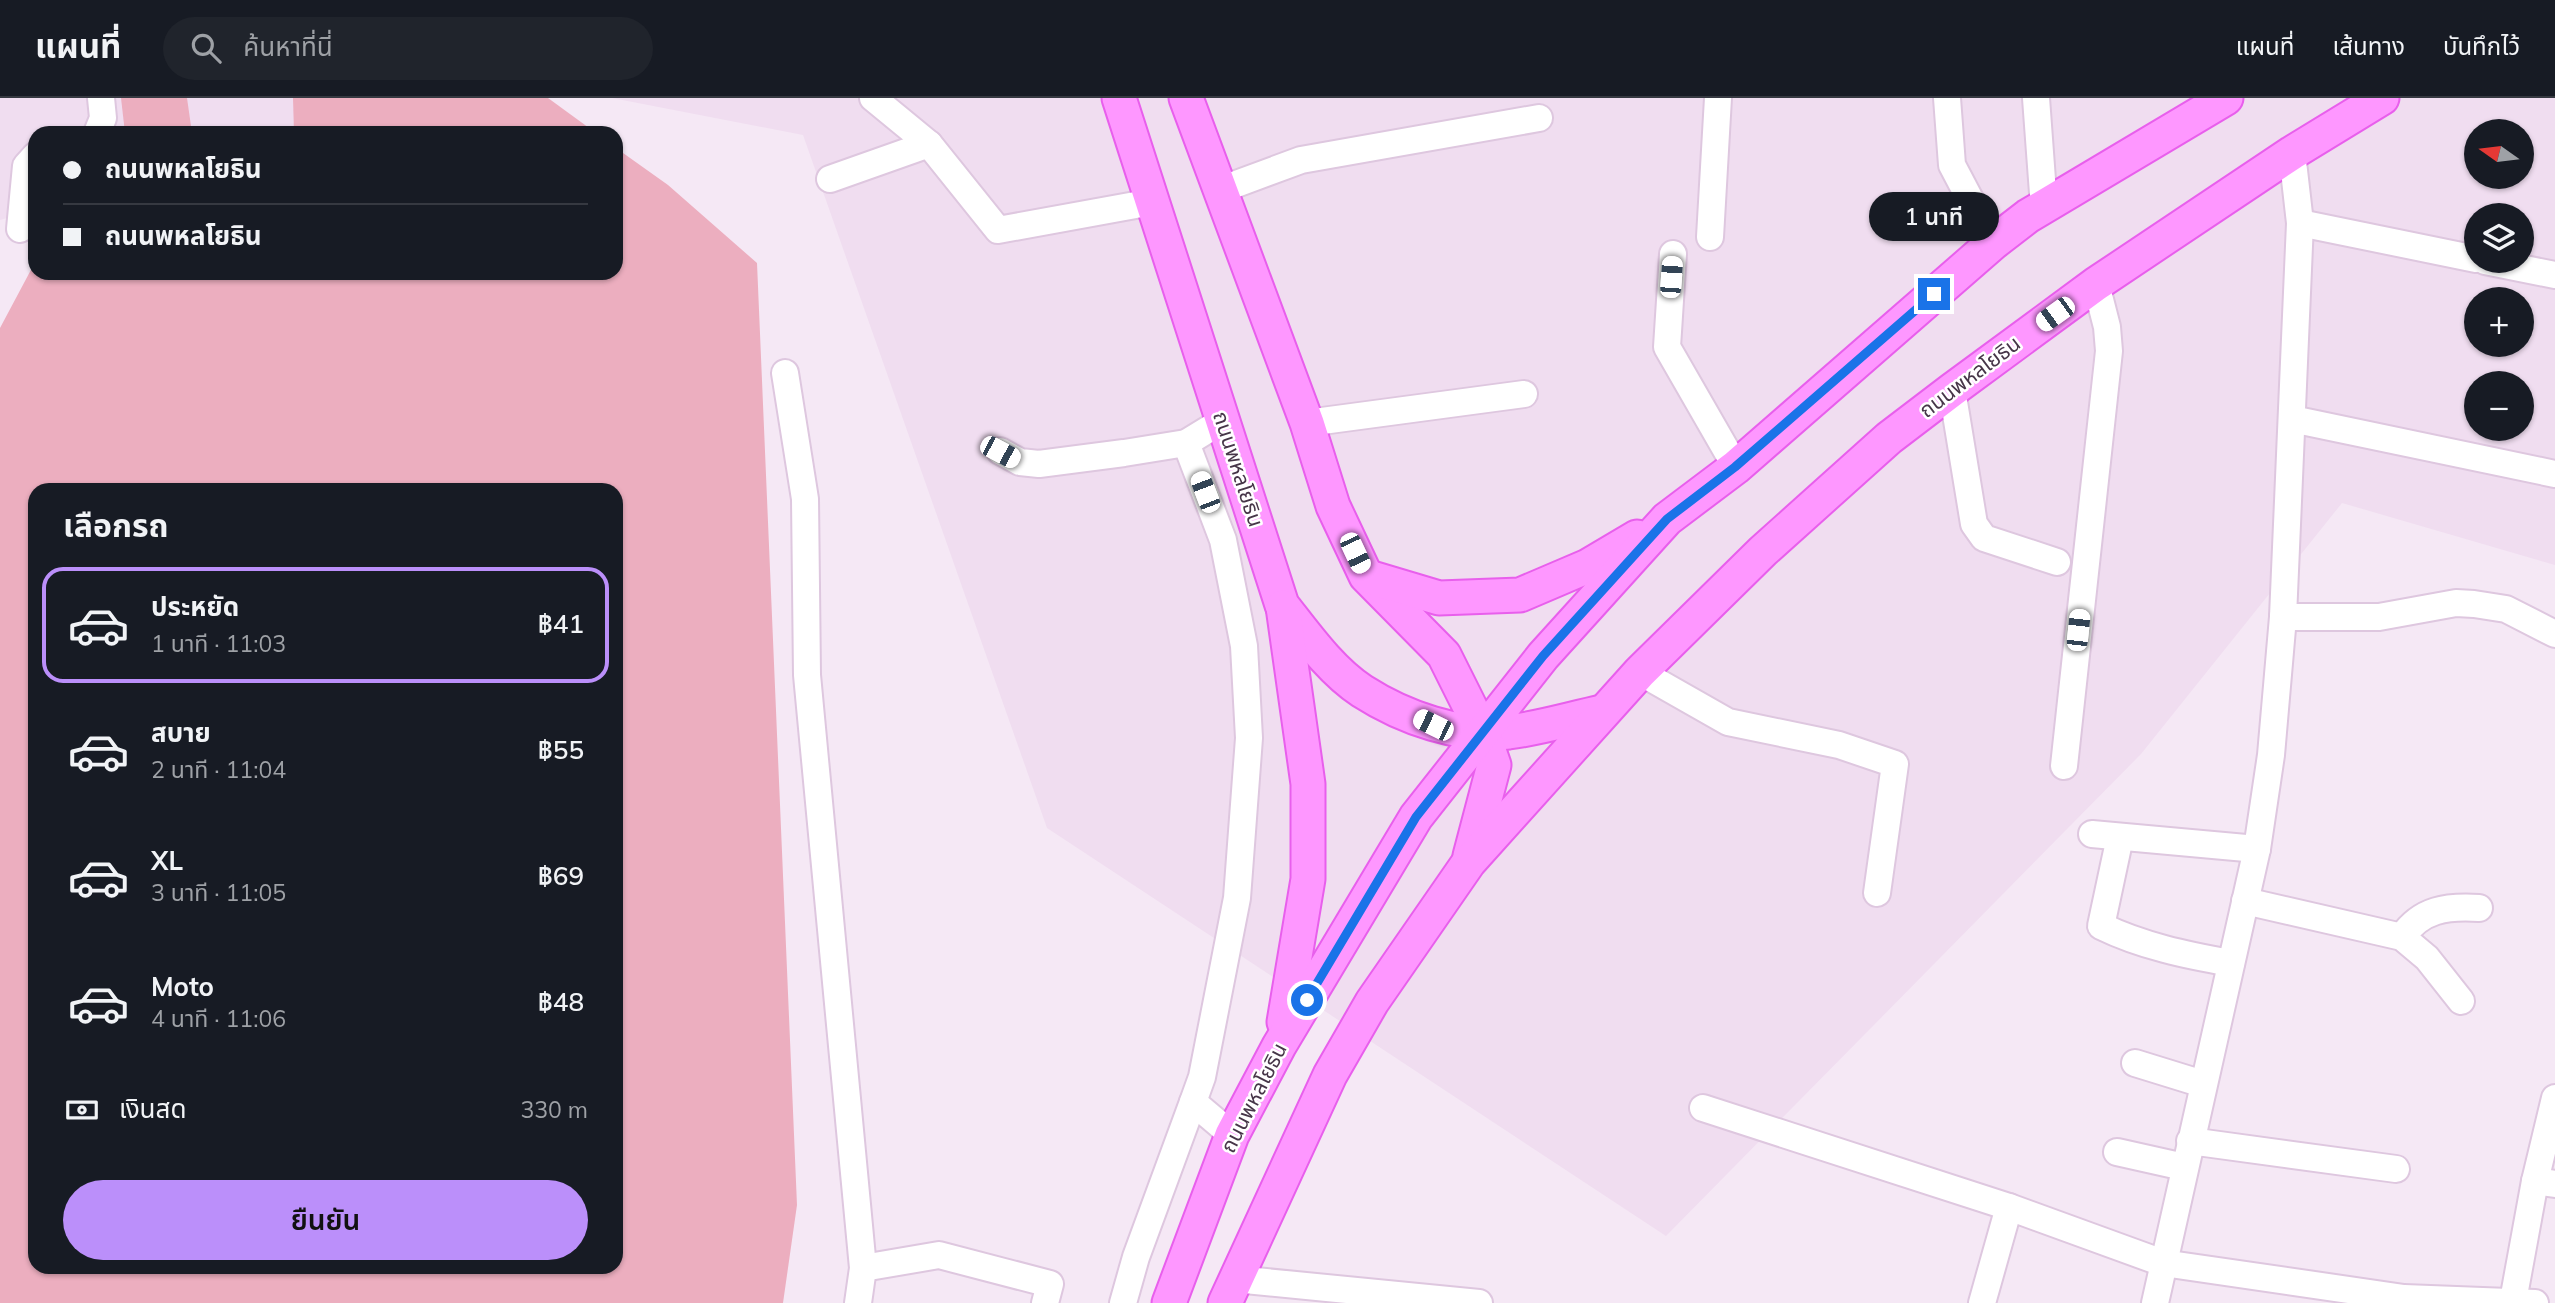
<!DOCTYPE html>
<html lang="th">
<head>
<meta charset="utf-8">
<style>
  body { margin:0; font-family:Mulish,"Noto Sans Thai",sans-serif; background:#20242c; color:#f1f3f6; height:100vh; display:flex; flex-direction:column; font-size:26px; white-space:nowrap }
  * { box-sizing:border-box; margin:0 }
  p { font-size:23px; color:#9ea1a6 }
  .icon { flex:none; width:38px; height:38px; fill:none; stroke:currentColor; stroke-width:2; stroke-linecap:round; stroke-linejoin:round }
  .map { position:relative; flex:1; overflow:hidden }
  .side { position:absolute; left:28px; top:385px; width:595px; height:791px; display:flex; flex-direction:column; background:#171b24; border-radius:21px; box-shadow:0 2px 5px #0004 }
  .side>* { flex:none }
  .guide { position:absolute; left:28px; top:28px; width:595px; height:154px; border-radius:21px; box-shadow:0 2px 5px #0004; display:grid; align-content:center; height:154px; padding:0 35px; background:#171b24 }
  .needle { width:46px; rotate:284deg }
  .fabs { position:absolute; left:2464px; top:21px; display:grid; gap:14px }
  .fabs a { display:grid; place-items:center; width:70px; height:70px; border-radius:50%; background:#171b24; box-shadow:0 2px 5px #0004; font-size:35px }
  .end { position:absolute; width:32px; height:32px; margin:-16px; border:9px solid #1a73e8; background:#fff; box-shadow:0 0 0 4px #fff }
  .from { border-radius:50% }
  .bubble { position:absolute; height:49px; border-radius:24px; background:#171b24; box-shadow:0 2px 5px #0004; font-size:23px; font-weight:600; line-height:49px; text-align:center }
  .car { position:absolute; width:21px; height:42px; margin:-21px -10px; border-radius:9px; box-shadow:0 0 5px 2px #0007; background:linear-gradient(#fff 24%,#345 0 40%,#fff 0 76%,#345 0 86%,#fff 0) }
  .guide b { display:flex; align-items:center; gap:24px; height:66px; font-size:26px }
  .guide b+b { border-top:2px solid #363941 }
  .guide i { width:18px; height:18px; background:#f1f3f6 }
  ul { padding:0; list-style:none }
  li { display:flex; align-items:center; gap:21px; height:116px; margin:0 14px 10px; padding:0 21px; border:4px solid transparent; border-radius:21px }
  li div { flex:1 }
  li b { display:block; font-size:26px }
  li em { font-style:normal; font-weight:600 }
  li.active { border-color:#bb8ffa }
  li>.icon { width:63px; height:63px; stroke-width:1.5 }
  h2 { padding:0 35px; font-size:32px; line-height:84px }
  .pay { display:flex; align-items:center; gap:18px; height:77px; padding:0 35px; font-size:26px }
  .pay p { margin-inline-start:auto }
  .primary-button { display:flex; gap:14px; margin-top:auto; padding:14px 35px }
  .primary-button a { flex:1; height:80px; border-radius:42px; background:#bb8ffa; color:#111; font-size:28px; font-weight:600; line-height:80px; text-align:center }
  header { display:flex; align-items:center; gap:42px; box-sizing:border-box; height:98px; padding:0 35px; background:#171b24; border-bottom:2px solid #363941 }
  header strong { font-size:33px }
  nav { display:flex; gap:38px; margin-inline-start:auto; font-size:24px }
  .search { width:490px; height:63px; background:#20242c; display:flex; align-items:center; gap:18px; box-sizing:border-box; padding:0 24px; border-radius:38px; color:#9ea1a6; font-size:26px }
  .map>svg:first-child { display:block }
  .residential { fill:#f0ddf0; fill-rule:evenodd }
  .green { fill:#ecaebf; fill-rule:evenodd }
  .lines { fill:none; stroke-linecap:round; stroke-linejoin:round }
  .minor-casing { stroke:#dec7df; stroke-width:30 }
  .major-casing { stroke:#e85fec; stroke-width:37 }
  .minor { stroke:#fff; stroke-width:26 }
  .major { stroke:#fe97ff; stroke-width:33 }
  .route { stroke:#1a73e8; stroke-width:9 }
  .labels { text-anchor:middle; stroke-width:5; stroke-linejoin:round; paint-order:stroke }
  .street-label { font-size:21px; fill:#473649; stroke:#fff }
</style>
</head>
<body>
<header>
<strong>แผนที่</strong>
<div class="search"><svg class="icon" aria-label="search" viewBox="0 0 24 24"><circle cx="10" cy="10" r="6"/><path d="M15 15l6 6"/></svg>ค้นหาที่นี่</div>
<nav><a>แผนที่</a><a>เส้นทาง</a><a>บันทึกไว้</a></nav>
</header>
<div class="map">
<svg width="2555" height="1205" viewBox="0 0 2555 1205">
  <rect width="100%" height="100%" fill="#f5e8f5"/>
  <!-- residential -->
  <g class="residential">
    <polygon points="0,0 401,0 287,35 35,35 35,112 0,122"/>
    <path d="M 612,0 L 2555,0 L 2555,467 L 2342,405 L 2141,656 L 1666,1138 L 1047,730 L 803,37 ZM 2476,33 L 2522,33 L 2522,79 L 2476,79 ZM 2476,117 L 2522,117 L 2522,163 L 2476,163 ZM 2476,201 L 2522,201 L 2522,247 L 2476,247 ZM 2476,285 L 2522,285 L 2522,331 L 2476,331 Z"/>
  </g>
  <!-- green -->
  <g class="green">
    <polygon points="121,0 187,0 192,35 125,35"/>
    <polygon points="293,0 548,0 596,35 294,35"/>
    <path d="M 616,50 L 668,87 L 757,165 L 797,1107 L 783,1205 L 0,1205 L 0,230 L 33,168 L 35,167 L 35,175 L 616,175 ZM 35,392 L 616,392 L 616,1169 L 35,1169 Z"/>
  </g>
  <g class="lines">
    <defs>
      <g id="minor">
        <polyline points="873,0 929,46 998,132 1152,104"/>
        <polyline points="1947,0 1952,67 1993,145"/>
        <polyline points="2036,0 2044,109"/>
        <polyline points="97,35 103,20 101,0"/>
        <polyline points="830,81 929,46"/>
        <polyline points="1220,92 1301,62 1539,20"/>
        <polyline points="2300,125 2476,161"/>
        <polyline points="20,131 26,68 35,58"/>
        <polyline points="1710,139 1718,0"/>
        <polyline points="1673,156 1667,249 1736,369"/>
        <polyline points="2485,163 2555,177"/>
        <polyline points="785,275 805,401 807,577 863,1170 858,1205"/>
        <polyline points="1952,292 1974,426 1984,440 2057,464"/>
        <polyline points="2292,321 2555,376"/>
        <polyline points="1307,325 1524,296"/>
        <polyline points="1186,345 1223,442 1244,548 1249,640 1237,800 1202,979 1193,1004 1232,1037"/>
        <polyline points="1000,353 1020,364 1039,366 1124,355 1186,345 1222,323"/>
        <polyline points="2283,519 2379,519 2456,505 2474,506 2506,511 2555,536"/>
        <polyline points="1640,574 1728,624 1839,647 1895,666 1877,795"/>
        <polyline points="2064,668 2109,253 2107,229 2096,186"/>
        <polyline points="2092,736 2257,751"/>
        <path d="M 2120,739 L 2101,828 C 2142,848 2186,857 2231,865"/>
        <polyline points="2245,803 2402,839 2427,860 2461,903"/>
        <path d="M 2402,839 C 2421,811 2447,808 2479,810"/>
        <polyline points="2135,965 2203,986"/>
        <polyline points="1703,1010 2009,1109 2163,1165 2404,1200 2535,1205"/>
        <polyline points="2190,1043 2396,1071"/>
        <polyline points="2117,1054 2184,1069"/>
        <polyline points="2535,1083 2555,1000"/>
        <polyline points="863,1170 939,1157 1050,1186 1045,1205"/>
        <polyline points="1235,1181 1479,1205"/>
        <polyline points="1123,1205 1136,1159 1193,1004"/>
        <polyline points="1982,1205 2009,1109"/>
        <polyline points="2155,1205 2257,751 2271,657 2283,519 2300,125 2292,55"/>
        <polyline points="2516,1205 2513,1203 2535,1083 2555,1086"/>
      </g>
      <g id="major">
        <path d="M 1119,0 L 1282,507 C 1305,536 1330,572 1362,593 C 1404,620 1459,639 1509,634 C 1541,630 1573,620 1603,614"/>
        <polyline points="1186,0 1307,325 1333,408 1366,478 1444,557 1483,635 1494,667 1470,758"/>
        <polyline points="1372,480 1439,500 1520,497 1588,468 1637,439"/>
        <polyline points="1283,509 1308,686 1308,781 1284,924"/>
        <polyline points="1169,1205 1232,1037 1279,948 1416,719 1543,558 1667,421 1736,369 1993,145 2028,118 2226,0"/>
        <polyline points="1225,1205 1330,977 1372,904 1469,764 1640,574 1763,453 1889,340 1952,292 2096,186 2292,55 2382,0"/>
      </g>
    </defs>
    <!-- minor casing -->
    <use href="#minor" class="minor-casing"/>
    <!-- major casing -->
    <use href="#major" class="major-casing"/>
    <!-- minor -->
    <use href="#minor" class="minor"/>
    <!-- major -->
    <use href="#major" class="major"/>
  </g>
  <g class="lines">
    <!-- route -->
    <polyline class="route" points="1307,902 1416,719 1543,558 1667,421 1735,369 1934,196"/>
  </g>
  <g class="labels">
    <!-- street labels -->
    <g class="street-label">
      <text transform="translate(1970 279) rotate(-37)" y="7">ถนนพหลโยธิน</text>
      <text transform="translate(1238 371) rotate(72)" y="7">ถนนพหลโยธิน</text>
      <text transform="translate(1254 1000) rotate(-63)" y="7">ถนนพหลโยธิน</text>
    </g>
  </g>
</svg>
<div class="fabs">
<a><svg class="needle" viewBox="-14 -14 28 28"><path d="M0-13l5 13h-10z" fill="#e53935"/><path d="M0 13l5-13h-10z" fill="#9ea1a6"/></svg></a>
<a><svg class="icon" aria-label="layers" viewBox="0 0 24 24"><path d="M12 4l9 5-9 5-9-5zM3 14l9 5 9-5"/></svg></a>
<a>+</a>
<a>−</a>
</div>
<i class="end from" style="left:1307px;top:902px"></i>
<i class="end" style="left:1934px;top:196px"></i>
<div class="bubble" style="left:1869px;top:94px;width:130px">1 นาที</div>
<i class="car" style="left:1671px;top:179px;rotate:4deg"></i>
<i class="car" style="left:2055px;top:216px;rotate:234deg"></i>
<i class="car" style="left:1000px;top:354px;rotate:118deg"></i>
<i class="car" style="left:1205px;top:394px;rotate:339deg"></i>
<i class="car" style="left:1355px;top:455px;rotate:155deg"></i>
<i class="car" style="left:2078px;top:532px;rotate:6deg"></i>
<i class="car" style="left:1433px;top:627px;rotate:296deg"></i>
<div class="guide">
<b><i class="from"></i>ถนนพหลโยธิน</b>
<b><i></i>ถนนพหลโยธิน</b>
</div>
<section class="side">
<h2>เลือกรถ</h2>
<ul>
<li class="active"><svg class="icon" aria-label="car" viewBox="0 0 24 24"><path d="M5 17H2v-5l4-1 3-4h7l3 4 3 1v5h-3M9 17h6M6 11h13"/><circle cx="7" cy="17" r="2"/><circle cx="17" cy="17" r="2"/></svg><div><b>ประหยัด</b><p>1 นาที · 11:03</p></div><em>฿41</em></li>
<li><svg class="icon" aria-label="car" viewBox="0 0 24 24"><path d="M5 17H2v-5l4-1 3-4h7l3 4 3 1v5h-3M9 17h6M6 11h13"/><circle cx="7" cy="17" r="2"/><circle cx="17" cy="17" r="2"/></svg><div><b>สบาย</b><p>2 นาที · 11:04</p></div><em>฿55</em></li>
<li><svg class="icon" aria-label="car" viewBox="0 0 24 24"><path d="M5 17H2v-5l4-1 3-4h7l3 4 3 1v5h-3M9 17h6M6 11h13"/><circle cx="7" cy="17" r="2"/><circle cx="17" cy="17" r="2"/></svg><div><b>XL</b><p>3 นาที · 11:05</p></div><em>฿69</em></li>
<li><svg class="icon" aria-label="car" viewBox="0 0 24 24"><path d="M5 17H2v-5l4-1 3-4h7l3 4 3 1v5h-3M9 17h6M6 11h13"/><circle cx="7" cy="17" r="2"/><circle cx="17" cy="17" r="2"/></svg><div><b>Moto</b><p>4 นาที · 11:06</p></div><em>฿48</em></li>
</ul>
<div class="pay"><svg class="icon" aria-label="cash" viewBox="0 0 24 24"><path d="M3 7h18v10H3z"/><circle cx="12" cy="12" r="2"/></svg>เงินสด<p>330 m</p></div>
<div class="primary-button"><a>ยืนยัน</a></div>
</section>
</div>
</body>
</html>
